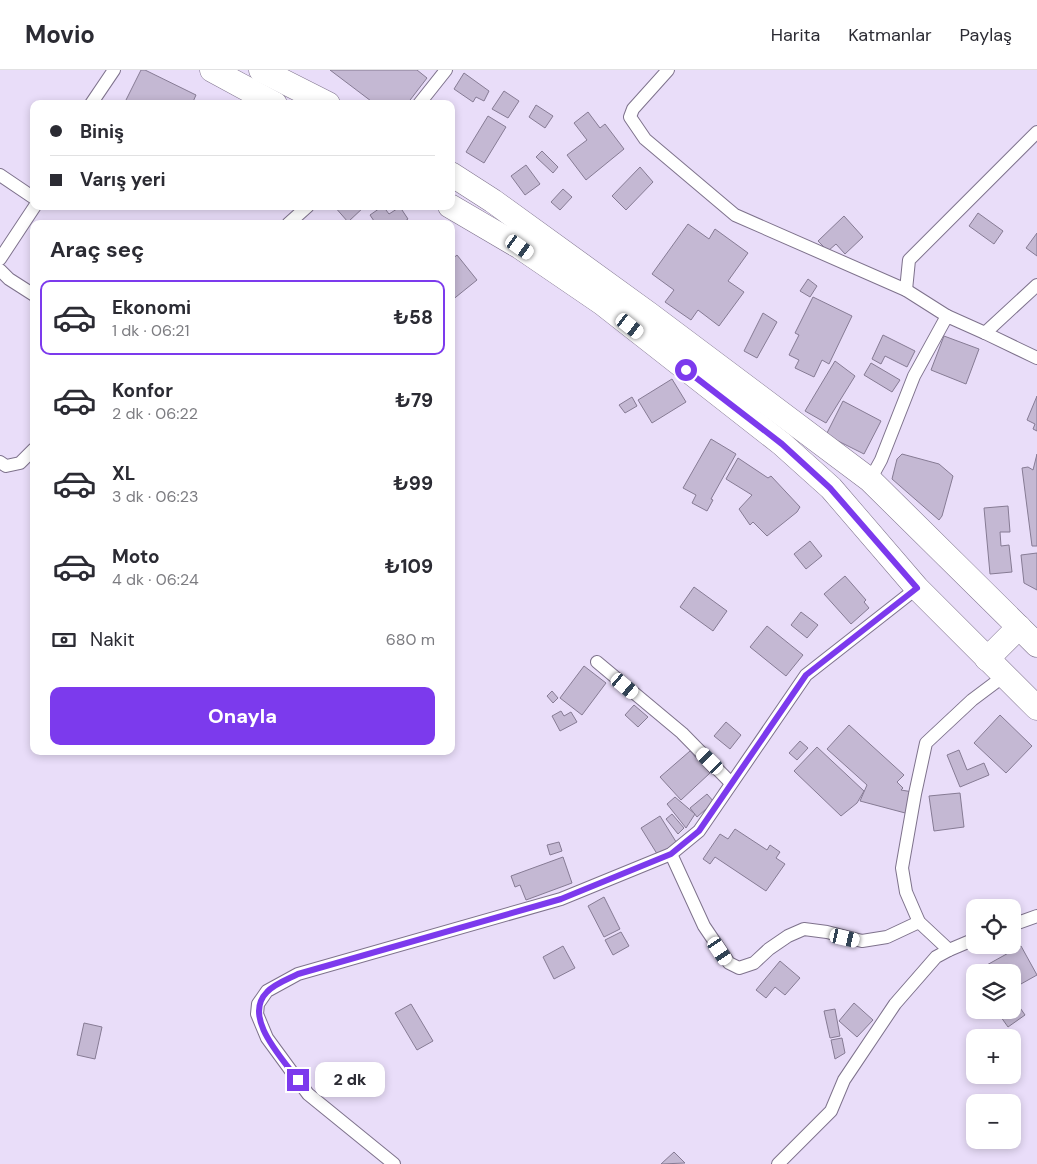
<!DOCTYPE html>
<html lang="tr">
<head>
<meta charset="utf-8">
<style>
  body { margin:0; font-family:"DM Sans",sans-serif; background:#f7f7f7; color:#2b2b33; height:100vh; display:flex; flex-direction:column; font-size:19px; white-space:nowrap }
  * { box-sizing:border-box; margin:0 }
  p { font-size:16px; color:#7c7c81 }
  .icon { flex:none; width:28px; height:28px; fill:none; stroke:currentColor; stroke-width:2; stroke-linecap:round; stroke-linejoin:round }
  .map { position:relative; flex:1; overflow:hidden }
  .details { position:absolute; left:30px; top:150px; width:425px; height:535px; display:flex; flex-direction:column; background:#fff; border-radius:10px; box-shadow:0 2px 8px #0003 }
  .details>* { flex:none }
  .hud { position:absolute; left:30px; top:30px; width:425px; height:110px; border-radius:10px; box-shadow:0 2px 8px #0003; display:grid; align-content:center; height:110px; padding:0 20px; background:#fff }
  .tools { position:absolute; left:966px; top:829px; display:grid; gap:10px }
  .tools a { display:grid; place-items:center; width:55px; height:55px; border-radius:10px; background:#fff; box-shadow:0 2px 8px #0003; font-size:25px }
  .end { position:absolute; width:22px; height:22px; margin:-11px; border:6px solid #7c3aed; background:#fff; box-shadow:0 0 0 2px #fff }
  .from { border-radius:50% }
  .bubble { position:absolute; height:35px; border-radius:10px; background:#fff; box-shadow:0 2px 8px #0003; font-size:16px; font-weight:800; line-height:35px; text-align:center }
  .car { position:absolute; width:15px; height:30px; margin:-15px -8px; border-radius:6px; box-shadow:0 0 4px 1px #0007; background:linear-gradient(#fff 24%,#345 0 40%,#fff 0 76%,#345 0 86%,#fff 0) }
  .hud b { display:flex; align-items:center; gap:18px; height:48px; font-size:19px }
  .hud b+b { border-top:1px solid #e1e1e2 }
  .hud i { width:12px; height:12px; background:#2b2b33 }
  ul { padding:0; list-style:none }
  li { display:flex; align-items:center; gap:15px; height:75px; margin:0 10px 8px; padding:0 10px; border:2px solid transparent; border-radius:10px }
  li div { flex:1 }
  li b { display:block; font-size:19px }
  li em { font-style:normal; font-weight:800 }
  li.on { border-color:#7c3aed }
  li>.icon { width:45px; height:45px; stroke-width:1.5 }
  h2 { padding:0 20px; font-size:22px; line-height:60px }
  .pay { display:flex; align-items:center; gap:12px; height:55px; padding:0 20px; font-size:19px }
  .pay p { margin-inline-start:auto }
  .cta { display:flex; gap:10px; margin-top:auto; padding:10px 20px }
  .cta a { flex:1; height:58px; border-radius:10px; background:#7c3aed; color:#fff; font-size:20px; font-weight:800; line-height:58px; text-align:center }
  header { display:flex; align-items:center; gap:30px; box-sizing:border-box; height:70px; padding:0 25px; background:#fff; border-bottom:1px solid #e1e1e2 }
  header strong { font-size:24px }
  nav { display:flex; gap:28px; margin-inline-start:auto; font-size:18px }
  .map>svg:first-child { display:block }
  .building { fill:#c4b8d3; stroke:#867b94 }
  .lines { fill:none; stroke-linecap:round; stroke-linejoin:round }
  .street-casing { stroke:#7e728c; stroke-width:14 }
  .highway-casing { stroke:#7e728c; stroke-width:25 }
  .street { stroke:#fff; stroke-width:12 }
  .highway { stroke:#fff; stroke-width:24 }
  .route { stroke:#7c3aed; stroke-width:6 }
</style>
</head>
<body>
<header>
<strong>Movio</strong>
<nav><a>Harita</a><a>Katmanlar</a><a>Paylaş</a></nav>
</header>
<div class="map">
<svg width="1037" height="1094" viewBox="0 0 1037 1094">
  <rect width="100%" height="100%" fill="#e9ddf9"/>
  <!-- building -->
  <g class="building">
    <polygon points="141,0 145,0 196,25 192,34 124,34"/>
    <polygon points="330,0 417,0 427,8 407,34 375,34"/>
    <polygon points="464,3 489,21 484,31 476,27 473,32 454,19"/>
    <polygon points="504,21 519,31 508,48 492,39"/>
    <polygon points="536,35 553,46 545,58 529,47"/>
    <polygon points="588,42 600,58 605,54 624,79 586,110 567,85 587,70 574,53"/>
    <polygon points="488,46 506,57 484,93 466,82"/>
    <polygon points="542,81 558,97 553,103 536,87"/>
    <polygon points="526,95 540,114 525,125 511,106"/>
    <polygon points="640,97 653,112 626,140 612,126"/>
    <polygon points="563,119 572,127 560,140 551,132"/>
    <polygon points="334,136 365,136 348,152"/>
    <polygon points="383,136 389,144 400,137 408,149 401,154 376,154 370,145"/>
    <polygon points="978,143 1003,161 994,174 969,156"/>
    <polygon points="844,146 863,167 845,184 836,174 828,181 818,171"/>
    <polygon points="688,154 709,169 715,159 748,183 728,211 744,222 719,256 698,240 691,250 665,232 674,220 652,204"/>
    <polygon points="1037,163 1037,186 1026,178"/>
    <polygon points="457,185 477,210 451,231 451,190"/>
    <polygon points="808,209 817,216 810,227 800,221"/>
    <polygon points="813,227 852,246 829,294 822,290 814,307 795,298 799,290 789,285 799,265 795,263"/>
    <polygon points="763,243 777,252 757,288 744,281"/>
    <polygon points="883,265 915,281 907,297 885,286 881,294 872,289"/>
    <polygon points="944,266 979,279 966,314 931,300"/>
    <polygon points="835,291 855,306 826,353 805,341"/>
    <polygon points="871,293 900,310 892,322 864,305"/>
    <polygon points="672,309 686,332 652,353 638,330"/>
    <polygon points="1037,326 1037,361 1033,359 1035,354 1027,350"/>
    <polygon points="632,327 637,336 625,343 619,335"/>
    <polygon points="843,331 881,351 864,384 826,365"/>
    <polygon points="711,369 736,384 711,429 713,430 707,441 692,433 696,425 683,418"/>
    <polygon points="902,384 939,394 953,406 942,446 939,450 892,409 897,389"/>
    <polygon points="1037,384 1037,476 1032,476 1022,398 1028,397 1033,400"/>
    <polygon points="738,388 768,408 771,406 800,437 797,442 767,466 753,452 750,455 739,439 752,425 726,409"/>
    <polygon points="1008,436 1010,462 1000,462 1001,476 1009,475 1012,502 990,504 984,438"/>
    <polygon points="810,471 822,486 806,499 794,484"/>
    <polygon points="1037,483 1037,520 1024,513 1021,485"/>
    <polygon points="845,506 866,530 864,532 869,538 851,554 824,524"/>
    <polygon points="694,517 727,541 713,561 680,537"/>
    <polygon points="801,542 818,555 807,568 791,555"/>
    <polygon points="767,556 803,585 786,606 750,577"/>
    <polygon points="584,596 606,613 582,645 560,628"/>
    <polygon points="552,621 558,628 553,633 547,626"/>
    <polygon points="634,635 648,647 638,657 625,645"/>
    <polygon points="561,641 564,646 571,642 577,652 560,661 552,646"/>
    <polygon points="1000,645 1032,676 1006,703 974,673"/>
    <polygon points="726,652 741,665 730,679 714,666"/>
    <polygon points="849,655 904,705 897,712 903,718 901,720 913,722 909,744 860,731 867,715 827,679"/>
    <polygon points="800,671 808,678 797,690 789,683"/>
    <polygon points="817,677 864,721 857,733 841,746 794,701"/>
    <polygon points="959,680 967,700 984,693 989,705 960,717 947,685"/>
    <polygon points="690,681 710,703 681,730 660,707"/>
    <polygon points="960,723 964,757 934,761 929,726"/>
    <polygon points="707,724 714,732 697,747 690,738"/>
    <polygon points="675,727 695,744 686,758 667,734"/>
    <polygon points="672,744 684,758 678,764 666,749"/>
    <polygon points="660,746 678,775 659,787 641,758"/>
    <polygon points="735,759 767,780 770,775 780,782 776,788 785,794 766,821 715,787 710,794 703,789 720,764 728,769"/>
    <polygon points="559,772 562,781 550,785 547,775"/>
    <polygon points="563,787 572,813 526,830 520,815 515,817 511,806"/>
    <polygon points="604,827 620,859 604,867 588,836"/>
    <polygon points="621,862 629,876 613,885 605,870"/>
    <polygon points="563,876 575,898 554,909 543,887"/>
    <polygon points="1021,876 1037,905 1012,919 1012,902 989,902 985,896"/>
    <polygon points="780,891 800,908 785,925 775,917 766,928 756,920"/>
    <polygon points="1012,926 1025,945 1008,957 996,940 1012,940"/>
    <polygon points="854,933 873,950 857,967 839,951"/>
    <polygon points="411,934 433,971 417,980 395,943"/>
    <polygon points="835,939 840,966 830,968 824,941"/>
    <polygon points="84,953 102,957 95,989 77,985"/>
    <polygon points="842,968 845,983 835,989 831,970"/>
    <polygon points="674,1082 685,1093 661,1094"/>
  </g>
  <g class="lines">
    <defs>
      <g id="street">
        <polyline points="668,0 633,39 630,47 645,69 735,145 906,220 947,246"/>
        <polyline points="91,34 114,0"/>
        <polyline points="419,34 446,0"/>
        <polyline points="0,105 34,128"/>
        <polyline points="288,154 308,136"/>
        <polyline points="0,189 35,136"/>
        <polyline points="0,200 9,209 34,225"/>
        <polyline points="906,220 909,190 1037,62"/>
        <polyline points="985,263 1037,288"/>
        <polyline points="0,392 6,396 20,393 34,379"/>
        <polyline points="870,410 881,390 914,306 947,246 985,263 1037,215"/>
        <polyline points="597,592 682,663 731,713"/>
        <polyline points="671,784 704,856 729,893 739,898 754,893 769,879 788,866 804,859 827,862 862,871 887,867 919,852"/>
        <polyline points="1012,855 1037,846"/>
        <polyline points="949,880 919,852 906,822 902,798 915,724 926,673 972,630 1004,606"/>
        <polyline points="394,1094 308,1024 267,968 257,944 258,934 267,921 298,904 561,829 671,784 699,761 806,605 917,518"/>
        <polyline points="778,1094 831,1041 844,1010 895,934 936,887 949,880 975,869"/>
      </g>
      <g id="highway">
        <polyline points="212,0 275,34"/>
        <polyline points="261,0 328,34"/>
        <polyline points="451,104 493,131 649,244 870,410 1037,575"/>
        <polyline points="450,136 520,177 602,233 782,374 831,418 917,518 1037,638"/>
        <polyline points="987,589 1019,557"/>
      </g>
    </defs>
    <!-- street casing -->
    <use href="#street" class="street-casing"/>
    <!-- highway casing -->
    <use href="#highway" class="highway-casing"/>
    <!-- street -->
    <use href="#street" class="street"/>
    <!-- highway -->
    <use href="#highway" class="highway"/>
  </g>
  <g class="lines">
    <!-- route -->
    <path class="route" d="M 298,1010 C 282,988 242,947 267,922 C 274,914 288,909 298,904 L 561,829 L 671,784 L 699,761 L 806,605 L 917,518 L 830,418 L 782,374 L 686,300"/>
  </g>
</svg>
<div class="tools">
<a><svg class="icon" aria-label="locate" viewBox="0 0 24 24"><circle cx="12" cy="12" r="6"/><path d="M12 2v4M12 18v4M2 12h4M18 12h4"/></svg></a>
<a><svg class="icon" aria-label="layers" viewBox="0 0 24 24"><path d="M12 4l9 5-9 5-9-5zM3 14l9 5 9-5"/></svg></a>
<a>+</a>
<a>−</a>
</div>
<i class="end from" style="left:686px;top:300px"></i>
<i class="end" style="left:298px;top:1010px"></i>
<div class="bubble" style="left:315px;top:992px;width:70px">2 dk</div>
<i class="car" style="left:520px;top:177px;rotate:125deg"></i>
<i class="car" style="left:630px;top:256px;rotate:128deg"></i>
<i class="car" style="left:625px;top:616px;rotate:130deg"></i>
<i class="car" style="left:710px;top:691px;rotate:315deg"></i>
<i class="car" style="left:845px;top:868px;rotate:103deg"></i>
<i class="car" style="left:720px;top:881px;rotate:146deg"></i>
<div class="hud">
<b><i class="from"></i>Biniş</b>
<b><i></i>Varış yeri</b>
</div>
<section class="details">
<h2>Araç seç</h2>
<ul>
<li class="on"><svg class="icon" aria-label="car" viewBox="0 0 24 24"><path d="M5 17H2v-5l4-1 3-4h7l3 4 3 1v5h-3M9 17h6M6 11h13"/><circle cx="7" cy="17" r="2"/><circle cx="17" cy="17" r="2"/></svg><div><b>Ekonomi</b><p>1 dk · 06:21</p></div><em>₺58</em></li>
<li><svg class="icon" aria-label="car" viewBox="0 0 24 24"><path d="M5 17H2v-5l4-1 3-4h7l3 4 3 1v5h-3M9 17h6M6 11h13"/><circle cx="7" cy="17" r="2"/><circle cx="17" cy="17" r="2"/></svg><div><b>Konfor</b><p>2 dk · 06:22</p></div><em>₺79</em></li>
<li><svg class="icon" aria-label="car" viewBox="0 0 24 24"><path d="M5 17H2v-5l4-1 3-4h7l3 4 3 1v5h-3M9 17h6M6 11h13"/><circle cx="7" cy="17" r="2"/><circle cx="17" cy="17" r="2"/></svg><div><b>XL</b><p>3 dk · 06:23</p></div><em>₺99</em></li>
<li><svg class="icon" aria-label="car" viewBox="0 0 24 24"><path d="M5 17H2v-5l4-1 3-4h7l3 4 3 1v5h-3M9 17h6M6 11h13"/><circle cx="7" cy="17" r="2"/><circle cx="17" cy="17" r="2"/></svg><div><b>Moto</b><p>4 dk · 06:24</p></div><em>₺109</em></li>
</ul>
<div class="pay"><svg class="icon" aria-label="cash" viewBox="0 0 24 24"><path d="M3 7h18v10H3z"/><circle cx="12" cy="12" r="2"/></svg>Nakit<p>680 m</p></div>
<div class="cta"><a>Onayla</a></div>
</section>
</div>
</body>
</html>
